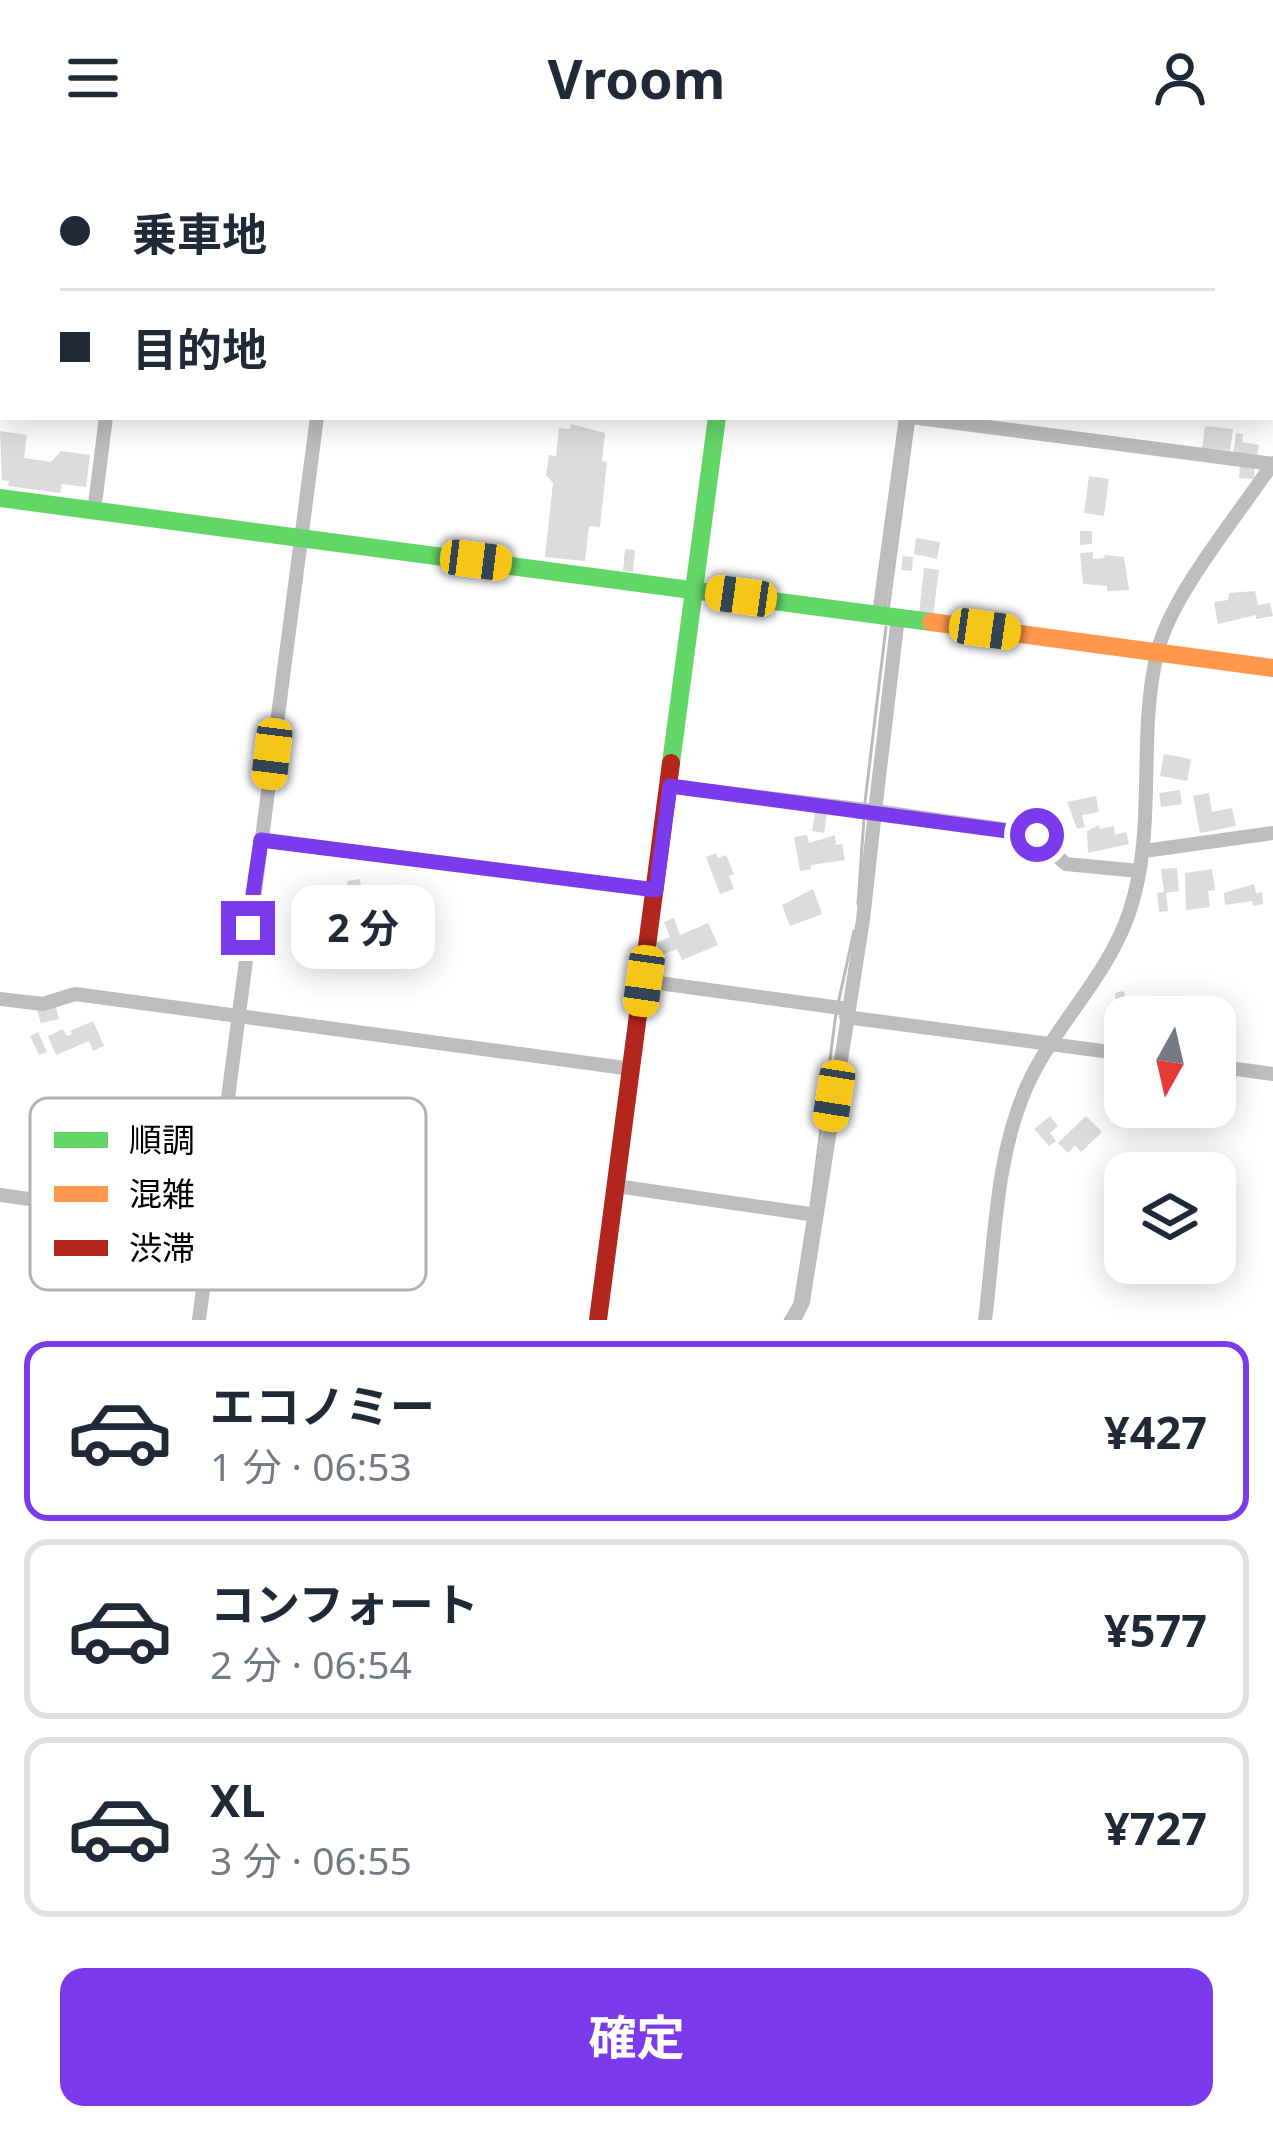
<!DOCTYPE html>
<html lang="ja">
<head>
<meta charset="utf-8">
<style>
  body { margin:0; font-family:"Noto Sans","Noto Sans JP",sans-serif; background:#f2f2f3; color:#1f2937; height:100vh; display:flex; flex-direction:column; font-size:45px; white-space:nowrap }
  * { box-sizing:border-box; margin:0 }
  p { font-size:39px; color:#747a83 }
  .icon { flex:none; width:66px; height:66px; fill:none; stroke:currentColor; stroke-width:2; stroke-linecap:round; stroke-linejoin:round }
  .map { position:relative; height:1164px; overflow:hidden }
  .details { display:flex; flex-direction:column; background:#fff; flex:1 }
  .details>* { flex:none }
  .top-card { position:absolute; left:0px; top:0px; width:1275px; height:264px; box-shadow:0 6px 30px #0003; display:grid; align-content:center; height:264px; padding:0 60px; background:#fff }
  .needle { width:78px; rotate:188deg }
  .fabs { position:absolute; left:1104px; top:840px; display:grid; gap:24px }
  .fabs a { display:grid; place-items:center; width:132px; height:132px; border-radius:24px; background:#fff; box-shadow:0 6px 30px #0003; font-size:60px }
  .end { position:absolute; width:54px; height:54px; margin:-27px; border:15px solid #7c3aed; background:#fff; box-shadow:0 0 0 6px #fff }
  .from { border-radius:50% }
  .bubble { position:absolute; height:84px; border-radius:24px; background:#fff; box-shadow:0 6px 30px #0003; font-size:39px; font-weight:700; line-height:84px; text-align:center }
  .car { position:absolute; width:36px; height:72px; margin:-36px -18px; border-radius:15px; box-shadow:0 0 9px 3px #0007; background:linear-gradient(#f5c518 24%,#345 0 40%,#f5c518 0 76%,#345 0 86%,#f5c518 0) }
  .top-card b { display:flex; align-items:center; gap:42px; height:114px; font-size:45px }
  .top-card b+b { border-top:3px solid #e0e1e3 }
  .top-card i { width:30px; height:30px; background:#1f2937 }
  ul { padding:21px 0 0; list-style:none }
  li { display:flex; align-items:center; gap:36px; height:180px; margin:0 24px 18px; padding:0 36px; border:6px solid #e0e1e3; border-radius:24px }
  li div { flex:1 }
  li b { display:block; font-size:45px }
  li em { font-style:normal; font-weight:700 }
  li.selected { border-color:#7c3aed }
  li>.icon { width:108px; height:108px; stroke-width:1.5 }
  .cta { display:flex; gap:24px; margin-top:auto; padding:24px 60px }
  .cta a { flex:1; height:138px; border-radius:24px; background:#7c3aed; color:#fff; font-size:48px; font-weight:700; line-height:138px; text-align:center }
  header { display:flex; justify-content:space-between; align-items:center; height:156px; padding:0 60px; background:#fff; font-size:54px; font-weight:700 }
  .map>svg:first-child { display:block }
  .lines { fill:none; stroke-linecap:round; stroke-linejoin:round }
  .stream { stroke:#bababa; stroke-width:3 }
  .building { fill:#dcdcdc }
  .street { stroke:#bdbdbd; stroke-width:14 }
  .fast { stroke:#63d668; stroke-width:18 }
  .slow { stroke:#ff974d; stroke-width:18 }
  .jam { stroke:#b3261e; stroke-width:18 }
  .route { stroke:#7c3aed; stroke-width:15 }
  .key { fill:#fff; stroke:#b2b2b2; stroke-width:3 }
  .key-label { font-size:33px; fill:#000 }
</style>
</head>
<body>
<header><svg class="icon" aria-label="menu" viewBox="0 0 24 24"><path d="M4 6h16M4 12h16M4 18h16"/></svg>Vroom<svg class="icon" aria-label="person" viewBox="0 0 24 24"><circle cx="12" cy="8" r="4"/><path d="M4 21q1-7 8-7t8 7"/></svg></header>
<div class="map">
<svg width="1273" height="1164" viewBox="0 0 1273 1164">
  <rect width="100%" height="100%" fill="#fff"/>
  <g class="lines">
    <!-- stream -->
    <g class="stream">
      <polyline points="950,3 950,0"/>
      <polyline points="0,130 3,127"/>
      <polyline points="888,455 913,269"/>
      <polyline points="865,646 886,471"/>
      <polyline points="858,748 864,662"/>
      <polyline points="838,848 854,775"/>
      <polyline points="811,1050 836,857"/>
      <polyline points="785,1164 795,1147 808,1065"/>
    </g>
  </g>
  <!-- building -->
  <g class="building">
    <polygon points="571,268 605,277 602,305 607,306 600,371 589,370 585,405 545,401 553,327 546,319 549,299 556,300 559,272 570,273"/>
    <polygon points="1205,270 1233,273 1230,295 1202,292"/>
    <polygon points="0,275 27,279 24,302 51,306 61,295 90,299 86,331 62,328 60,337 8,330 9,325 2,324"/>
    <polygon points="1236,277 1243,278 1242,286 1259,289 1257,302 1233,299"/>
    <polygon points="1240,309 1255,311 1254,323 1239,322"/>
    <polygon points="1089,320 1109,323 1104,360 1084,357"/>
    <polygon points="1080,375 1092,375 1092,388 1080,389"/>
    <polygon points="916,382 940,386 937,403 914,398"/>
    <polygon points="625,393 635,394 633,416 623,415"/>
    <polygon points="1093,396 1093,403 1105,402 1104,399 1124,401 1129,434 1107,435 1107,430 1083,428 1080,397"/>
    <polygon points="903,400 913,401 912,415 901,414"/>
    <polygon points="924,412 939,414 933,460 919,458"/>
    <polygon points="1255,435 1258,449 1270,447 1273,460 1256,463 1256,459 1218,468 1214,446 1228,444 1229,437"/>
    <polygon points="1164,598 1191,603 1187,625 1160,620"/>
    <polygon points="1180,634 1182,648 1161,651 1159,637"/>
    <polygon points="1209,637 1212,656 1232,652 1236,670 1200,677 1193,640"/>
    <polygon points="1096,640 1099,656 1082,659 1085,671 1077,673 1067,646"/>
    <polygon points="815,656 827,658 824,677 812,675"/>
    <polygon points="1099,669 1100,673 1114,670 1115,679 1126,676 1129,688 1088,697 1087,675"/>
    <polygon points="807,679 809,687 835,679 836,689 842,688 845,704 811,709 811,713 800,715 794,681"/>
    <polygon points="716,697 718,702 726,699 734,718 729,720 734,733 720,738 706,701"/>
    <polygon points="1177,712 1179,735 1166,737 1168,755 1159,756 1157,737 1164,736 1161,713"/>
    <polygon points="1212,713 1215,734 1208,735 1210,751 1186,754 1185,717"/>
    <polygon points="360,723 362,737 349,739 347,725"/>
    <polygon points="1254,728 1256,737 1262,736 1263,748 1253,750 1252,745 1225,749 1224,737"/>
    <polygon points="813,733 822,758 790,770 782,749"/>
    <polygon points="368,755 369,762 402,757 403,767 410,767 413,792 390,796 387,780 355,780 351,757"/>
    <polygon points="674,762 680,779 708,767 718,789 682,804 677,793 661,799 656,787 670,781 664,766"/>
    <polygon points="1124,835 1128,854 1135,853 1136,861 1125,861 1123,892 1115,837"/>
    <polygon points="56,851 59,863 41,867 37,855"/>
    <polygon points="1168,852 1169,856 1179,854 1180,861 1138,861"/>
    <polygon points="93,865 104,890 93,895 89,885 56,899 48,880 63,873 67,880 72,878 70,875"/>
    <polygon points="38,876 47,896 39,899 30,880"/>
    <polygon points="1050,960 1058,970 1050,977 1056,985 1049,990 1034,973"/>
    <polygon points="1086,960 1102,976 1081,996 1075,989 1068,997 1058,987"/>
  </g>
  <g class="lines">
    <!-- street -->
    <g class="street">
      <polyline points="351,3 351,0"/>
      <polyline points="941,3 941,0"/>
      <polyline points="1229,3 1230,0"/>
      <polyline points="0,32 3,33"/>
      <polyline points="1272,115 1273,115"/>
      <polyline points="911,261 1273,308"/>
      <polyline points="94,356 106,261"/>
      <polyline points="879,458 906,261"/>
      <polyline points="670,630 875,655 898,461"/>
      <polyline points="261,684 656,734"/>
      <polyline points="1144,695 1273,677"/>
      <polyline points="644,825 848,853"/>
      <polyline points="0,843 43,848 75,838 632,913"/>
      <polyline points="846,861 1125,898"/>
      <polyline points="1215,910 1273,918"/>
      <polyline points="616,1030 816,1059"/>
      <polyline points="0,1039 209,1068"/>
      <polyline points="199,1164 317,261"/>
      <polyline points="794,1164 803,1146 863,764 875,655 1052,680 1058,701 1066,708 1139,715"/>
      <path d="M 985,1164 C 995,1087 995,1001 1027,930 C 1055,868 1107,822 1129,757 C 1158,673 1136,580 1158,494 C 1172,438 1239,358 1273,307"/>
    </g>
    <!-- fast -->
    <g class="fast">
      <polyline points="0,342 931,466"/>
      <polyline points="671,607 717,261"/>
    </g>
    <!-- slow -->
    <g class="slow">
      <polyline points="752,0 752,3"/>
      <polyline points="127,3 130,0"/>
      <polyline points="0,118 3,116"/>
      <polyline points="931,466 1273,512"/>
    </g>
    <!-- jam -->
    <polyline class="jam" points="598,1164 671,607"/>
  </g>
  <g class="lines">
    <!-- route -->
    <polyline class="route" points="248,772 261,684 656,734 670,630 1037,679"/>
  </g>
  <!-- legend -->
  <rect x="30" y="942" width="396" height="192" rx="18" class="key"/>
  <rect x="54" y="976" width="54" height="16" fill="#63d668"/>
  <rect x="54" y="1030" width="54" height="16" fill="#ff974d"/>
  <rect x="54" y="1084" width="54" height="16" fill="#b3261e"/>
  <g class="key-label">
    <text x="129" y="996">順調</text>
    <text x="129" y="1050">混雑</text>
    <text x="129" y="1104">渋滞</text>
  </g>
</svg>
<div class="fabs">
<a><svg class="needle" viewBox="-14 -14 28 28"><path d="M0-13l5 13h-10z" fill="#e53935"/><path d="M0 13l5-13h-10z" fill="#747a83"/></svg></a>
<a><svg class="icon" aria-label="layers" viewBox="0 0 24 24"><path d="M12 4l9 5-9 5-9-5zM3 14l9 5 9-5"/></svg></a>
</div>
<i class="end from" style="left:1037px;top:679px"></i>
<i class="end" style="left:248px;top:772px"></i>
<div class="bubble" style="left:291px;top:729px;width:144px">2 分</div>
<i class="car" style="left:476px;top:404px;rotate:97deg"></i>
<i class="car" style="left:741px;top:440px;rotate:278deg"></i>
<i class="car" style="left:985px;top:473px;rotate:98deg"></i>
<i class="car" style="left:272px;top:598px;rotate:187deg"></i>
<i class="car" style="left:644px;top:825px;rotate:188deg"></i>
<i class="car" style="left:834px;top:940px;rotate:189deg"></i>
<div class="top-card">
<b><i class="from"></i>乗車地</b>
<b><i></i>目的地</b>
</div>
</div>
<section class="details">
<ul>
<li class="selected"><svg class="icon" aria-label="car" viewBox="0 0 24 24"><path d="M5 17H2v-5l4-1 3-4h7l3 4 3 1v5h-3M9 17h6M6 11h13"/><circle cx="7" cy="17" r="2"/><circle cx="17" cy="17" r="2"/></svg><div><b>エコノミー</b><p>1 分 · 06:53</p></div><em>¥427</em></li>
<li><svg class="icon" aria-label="car" viewBox="0 0 24 24"><path d="M5 17H2v-5l4-1 3-4h7l3 4 3 1v5h-3M9 17h6M6 11h13"/><circle cx="7" cy="17" r="2"/><circle cx="17" cy="17" r="2"/></svg><div><b>コンフォート</b><p>2 分 · 06:54</p></div><em>¥577</em></li>
<li><svg class="icon" aria-label="car" viewBox="0 0 24 24"><path d="M5 17H2v-5l4-1 3-4h7l3 4 3 1v5h-3M9 17h6M6 11h13"/><circle cx="7" cy="17" r="2"/><circle cx="17" cy="17" r="2"/></svg><div><b>XL</b><p>3 分 · 06:55</p></div><em>¥727</em></li>
</ul>
<div class="cta"><a>確定</a></div>
</section>
</body>
</html>
